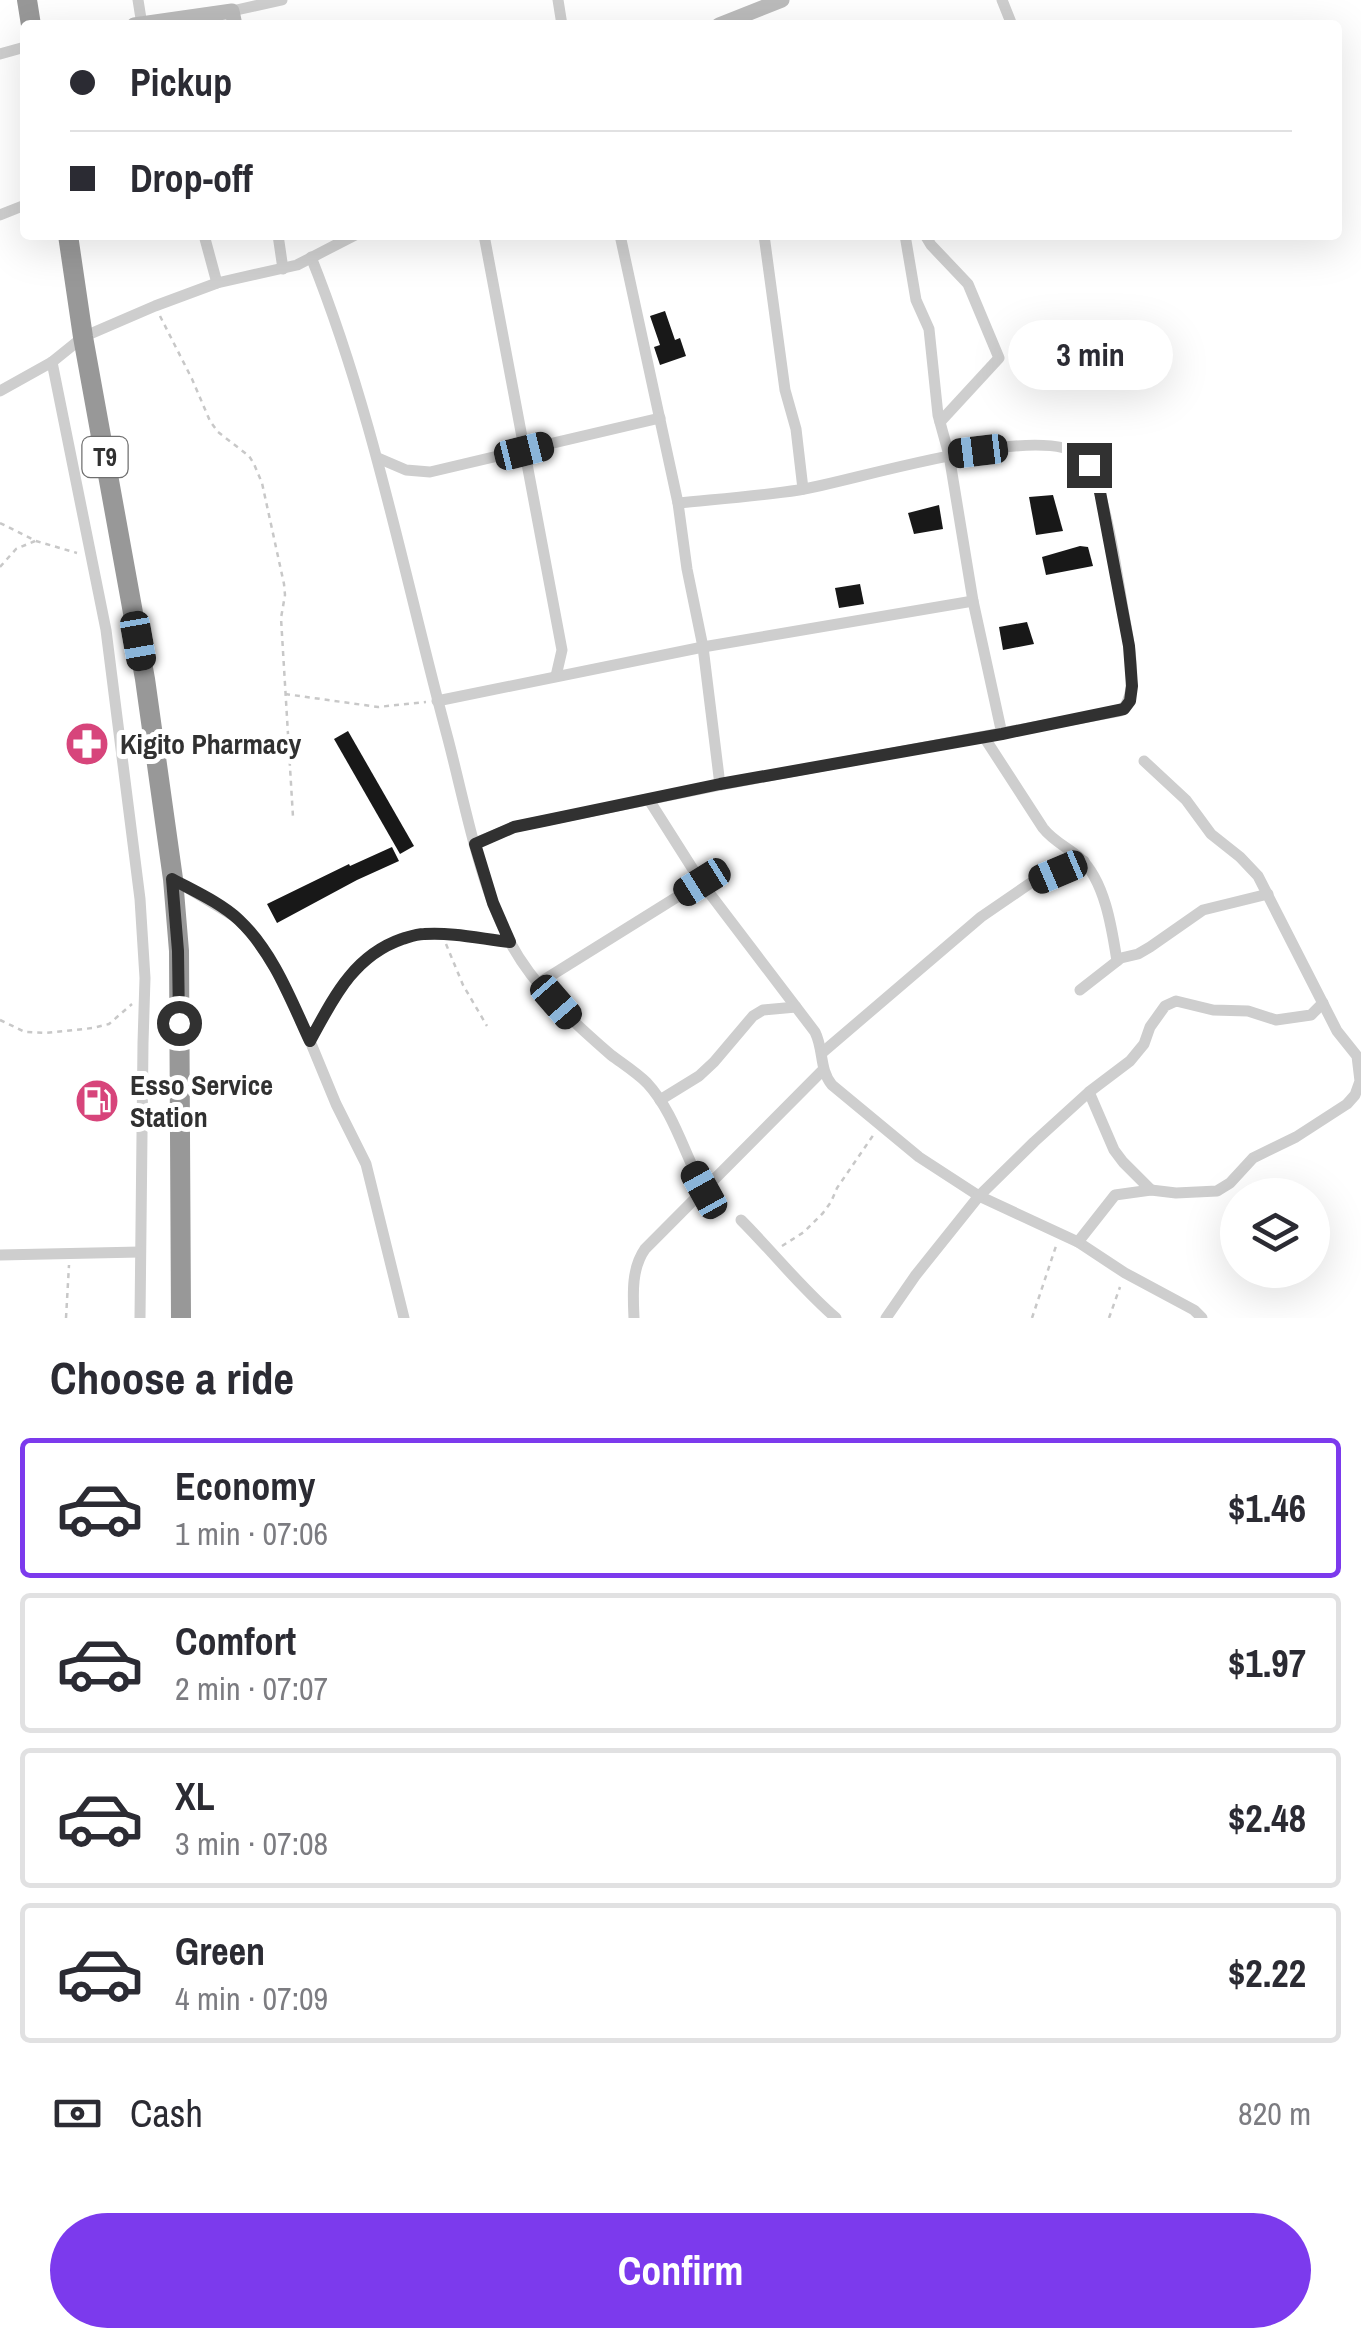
<!DOCTYPE html>
<html lang="en">
<head>
<meta charset="utf-8">
<style>
  body { margin:0; font-family:"Archivo Narrow",sans-serif; background:#f2f2f3; color:#2b2b33; height:100vh; display:flex; flex-direction:column; font-size:38px; white-space:nowrap }
  * { box-sizing:border-box; margin:0 }
  p { font-size:32px; color:#7c7c81 }
  .icon { flex:none; width:55px; height:55px; fill:none; stroke:currentColor; stroke-width:2; stroke-linecap:round; stroke-linejoin:round }
  .map { position:relative; height:1318px; overflow:hidden }
  .panel { display:flex; flex-direction:column; background:#fff; flex:1 }
  .panel>* { flex:none }
  .top-card { position:absolute; left:20px; top:20px; width:1322px; height:220px; border-radius:10px; box-shadow:0 10px 40px #0002; display:grid; align-content:center; height:220px; padding:0 50px; background:#fff }
  .buttons { position:absolute; left:1220px; top:1178px; display:grid; gap:20px }
  .buttons a { display:grid; place-items:center; width:110px; height:110px; border-radius:50%; background:#fff; box-shadow:0 10px 40px #0002; font-size:50px }
  .end { position:absolute; width:45px; height:45px; margin:-22px; border:12px solid #313131; background:#fff; box-shadow:0 0 0 5px #fff }
  .from { border-radius:50% }
  .bubble { position:absolute; height:70px; border-radius:35px; background:#fff; box-shadow:0 10px 40px #0002; font-size:32px; font-weight:700; line-height:70px; text-align:center }
  .car { position:absolute; width:30px; height:60px; margin:-30px -15px; border-radius:12px; box-shadow:0 0 8px 2px #0007; background:linear-gradient(#222 24%,#8ab4d8 0 40%,#222 0 76%,#8ab4d8 0 86%,#222 0) }
  .top-card b { display:flex; align-items:center; gap:35px; height:95px; font-size:38px }
  .top-card b+b { border-top:2px solid #e1e1e2 }
  .top-card i { width:25px; height:25px; background:#2b2b33 }
  ul { padding:0; list-style:none }
  li { display:flex; align-items:center; gap:30px; height:140px; margin:0 20px 15px; padding:0 30px; border:5px solid #e1e1e2; border-radius:10px }
  li div { flex:1 }
  li b { display:block; font-size:38px }
  li em { font-style:normal; font-weight:700 }
  li.selected { border-color:#7c3aed }
  li>.icon { width:90px; height:90px; stroke-width:1.5 }
  h2 { padding:0 50px; font-size:45px; line-height:120px }
  .pay { display:flex; align-items:center; gap:25px; height:110px; padding:0 50px; font-size:38px }
  .pay p { margin-inline-start:auto }
  .action { display:flex; gap:20px; margin-top:auto; padding:20px 50px }
  .action a { flex:1; height:115px; border-radius:60px; background:#7c3aed; color:#fff; font-size:40px; font-weight:700; line-height:115px; text-align:center }
  .map>svg:first-child { display:block }
  .building { fill:#181818 }
  .lines { fill:none; stroke-linecap:round; stroke-linejoin:round }
  .path { stroke:#c8c8c8; stroke-width:2.5; stroke-dasharray:5 5; stroke-linecap:butt }
  .lane { stroke:#cecece; stroke-width:6 }
  .street { stroke:#cecece; stroke-width:11 }
  .secondary { stroke:#bbb; stroke-width:15 }
  .highway { stroke:#989898; stroke-width:20 }
  .route { stroke:#313131; stroke-width:12 }
  .labels { text-anchor:middle; stroke-width:10; stroke-linejoin:round; paint-order:stroke }
  .shield { fill:#fff; stroke:#6f6f6f; stroke-width:2.5 }
  .shield-label { font-size:25px; font-weight:bold; fill:#313131 }
  .poi-label { font-size:28px; font-weight:bold; fill:#313131; stroke:#fff; text-anchor:start }
</style>
</head>
<body>
<div class="map">
<svg width="1361" height="1318" viewBox="0 0 1361 1318">
  <rect width="100%" height="100%" fill="#fff"/>
  <!-- building -->
  <g class="building">
    <polygon points="665,311 675,340 680,338 686,356 660,365 654,347 660,345 650,316"/>
    <polygon points="1053,495 1063,531 1036,535 1029,497"/>
    <polygon points="939,505 943,529 914,534 908,513"/>
    <polygon points="1080,546 1088,547 1093,566 1046,575 1042,557"/>
    <polygon points="860,584 864,604 839,608 835,588"/>
    <polygon points="1027,622 1034,644 1003,650 999,627"/>
    <polygon points="348,731 414,846 400,854 334,739"/>
    <polygon points="392,847 399,861 357,880 277,923 267,904 349,864 350,866"/>
  </g>
  <g class="lines">
    <!-- path -->
    <g class="path">
      <polyline points="160,316 192,379 210,421 218,432 249,456 254,464 262,483 284,584 285,595 281,618 293,817"/>
      <polyline points="0,523 36,541 77,553"/>
      <polyline points="0,567 16,549 35,541"/>
      <polyline points="285,694 378,707 426,702"/>
      <polyline points="446,944 463,985 487,1026"/>
      <polyline points="0,1020 25,1032 45,1033 93,1028 109,1024 132,1004"/>
      <polyline points="782,1246 804,1232 823,1213 831,1202 837,1188 874,1134"/>
      <polyline points="66,1318 69,1265"/>
      <polyline points="1032,1318 1056,1246"/>
      <polyline points="1109,1318 1120,1287"/>
    </g>
    <!-- lane -->
    <path class="lane" d="M 311,1040 C 333,998 354,956 401,940 C 409,937 416,934 423,933 C 451,932 480,939 508,942"/>
    <!-- street -->
    <g class="street">
      <polyline points="138,0 142,25"/>
      <polyline points="558,0 562,25"/>
      <polyline points="1002,0 1012,25"/>
      <polyline points="232,11 282,0"/>
      <polyline points="0,54 25,47"/>
      <polyline points="0,215 25,205"/>
      <polyline points="204,235 217,283"/>
      <polyline points="278,235 283,269"/>
      <polyline points="484,235 562,650 556,676"/>
      <polyline points="620,235 678,503 687,569 703,647 720,785"/>
      <polyline points="764,235 785,390 796,429 803,489"/>
      <polyline points="905,235 916,300 929,329 938,415 949,455 973,601 1002,734"/>
      <polyline points="925,235 931,245 968,284 999,358 940,422"/>
      <path d="M 311,257 C 374,414 404,576 448,739 C 465,804 479,883 510,942 C 533,986 574,1023 611,1055 C 623,1064 637,1073 647,1083 C 674,1112 685,1156 704,1190"/>
      <polyline points="52,362 106,630 140,899 145,978 143,1043 140,1318"/>
      <polyline points="0,391 52,362 83,337 155,306 217,283 297,265 355,235"/>
      <polyline points="378,458 406,470 430,472 660,418"/>
      <polyline points="437,701 703,647 973,601"/>
      <path d="M 984,737 L 1043,828 C 1053,841 1067,847 1080,858 C 1105,881 1112,929 1117,961"/>
      <path d="M 649,800 L 701,882 L 815,1032 C 824,1050 819,1069 832,1085 L 919,1157 L 979,1196 L 1078,1242 L 1125,1273 L 1194,1310 L 1202,1318"/>
      <path d="M 475,843 L 514,827 L 548,820 L 720,785 L 1120,711 C 1142,695 1127,633 1123,609 C 1118,580 1103,472 1082,456 C 1039,421 855,481 799,490 C 759,496 718,499 678,503"/>
      <polyline points="173,879 237,918 256,938 278,973 310,1041 336,1104 366,1164 404,1318"/>
      <polyline points="539,983 701,882"/>
      <polyline points="1080,990 1121,958 1138,954 1150,947 1203,910 1268,894"/>
      <polyline points="823,1052 981,917 1032,882 1084,861"/>
      <polyline points="1089,1092 1114,1150 1123,1162 1151,1190"/>
      <polyline points="660,1100 699,1076 714,1062 753,1016 763,1010 796,1007"/>
      <path d="M 741,1220 C 773,1252 801,1288 836,1318"/>
      <polyline points="1078,1242 1115,1195 1151,1190 1176,1193 1217,1191 1230,1183 1253,1158 1296,1137 1347,1104 1355,1095 1360,1081 1357,1056 1337,1031 1258,876 1240,857 1211,834 1186,800 1144,761"/>
      <polyline points="0,1255 140,1252"/>
      <path d="M 634,1318 C 633,1295 631,1269 645,1249 L 823,1070"/>
      <polyline points="886,1318 915,1276 979,1196 1034,1142 1089,1092 1130,1061 1144,1044 1150,1027 1165,1006 1176,1001 1213,1010 1248,1011 1276,1020 1311,1015 1323,1003"/>
    </g>
    <!-- secondary -->
    <g class="secondary">
      <polyline points="134,25 232,11 235,25"/>
      <polyline points="719,25 782,0"/>
    </g>
    <!-- highway -->
    <g class="highway">
      <polyline points="27,0 31,25"/>
      <polyline points="68,235 83,337 145,679 173,879 179,951 181,1318"/>
    </g>
  </g>
  <g class="lines">
    <!-- route -->
    <path class="route" d="M 179,1023 L 178,951 L 172,879 C 194,891 221,903 239,920 C 273,952 291,1000 310,1041 C 333,999 353,956 402,939 C 409,937 416,934 424,934 C 453,932 482,939 510,942 L 493,903 L 475,844 L 514,827 L 548,820 L 720,784 L 1002,734 L 1124,709 L 1130,701 L 1132,686 L 1129,646 L 1100,492 L 1089,465"/>
  </g>
  <!-- icons -->
  <defs>
    <symbol id="pharmacy-disc" viewBox="-11 -11 22 22"><circle r="9.5" fill="#d7457b" stroke="#fff"/><path d="M-2-6h4v4h4v4h-4v4h-4v-4h-4v-4h4Z" fill="#fff"/></symbol>
    <symbol id="fuel-disc" viewBox="-11 -11 22 22"><circle r="9.5" fill="#d7457b" stroke="#fff"/><path d="M-5.5-6h7V0h2V4h1.3V-2.5L3-4.5l.8-.8L6-3V5H2.5V1h-1V6h-7ZM-4.2-4.7v3.2H.2V-4.7Z" fill="#fff"/></symbol>
  </defs>
  <g fill-rule="evenodd">
    <use href="#pharmacy-disc" x="62" y="719" width="50" height="50"/>
    <use href="#fuel-disc" x="72" y="1076" width="50" height="50"/>
  </g>
  <g class="labels">
    <!-- shield labels -->
    <rect class="shield" x="82.5" y="437" width="45" height="40" rx="8"/>
    <g class="shield-label">
      <text x="105" y="466">T9</text>
    </g>
    <!-- poi labels -->
    <g class="poi-label">
      <text x="120" y="754">Kigito Pharmacy</text>
      <text x="130" y="1095">Esso Service<tspan x="130" dy="32">Station</tspan></text>
    </g>
  </g>
</svg>
<div class="buttons">
<a><svg class="icon" aria-label="layers" viewBox="0 0 24 24"><path d="M12 4l9 5-9 5-9-5zM3 14l9 5 9-5"/></svg></a>
</div>
<i class="end from" style="left:179px;top:1023px"></i>
<i class="end" style="left:1089px;top:465px"></i>
<div class="bubble" style="left:1008px;top:320px;width:165px">3 min</div>
<i class="car" style="left:524px;top:451px;rotate:76deg"></i>
<i class="car" style="left:978px;top:451px;rotate:263deg"></i>
<i class="car" style="left:138px;top:641px;rotate:170deg"></i>
<i class="car" style="left:1058px;top:872px;rotate:247deg"></i>
<i class="car" style="left:702px;top:882px;rotate:238deg"></i>
<i class="car" style="left:556px;top:1002px;rotate:139deg"></i>
<i class="car" style="left:704px;top:1190px;rotate:331deg"></i>
<div class="top-card">
<b><i class="from"></i>Pickup</b>
<b><i></i>Drop-off</b>
</div>
</div>
<section class="panel">
<h2>Choose a ride</h2>
<ul>
<li class="selected"><svg class="icon" aria-label="car" viewBox="0 0 24 24"><path d="M5 17H2v-5l4-1 3-4h7l3 4 3 1v5h-3M9 17h6M6 11h13"/><circle cx="7" cy="17" r="2"/><circle cx="17" cy="17" r="2"/></svg><div><b>Economy</b><p>1 min · 07:06</p></div><em>$1.46</em></li>
<li><svg class="icon" aria-label="car" viewBox="0 0 24 24"><path d="M5 17H2v-5l4-1 3-4h7l3 4 3 1v5h-3M9 17h6M6 11h13"/><circle cx="7" cy="17" r="2"/><circle cx="17" cy="17" r="2"/></svg><div><b>Comfort</b><p>2 min · 07:07</p></div><em>$1.97</em></li>
<li><svg class="icon" aria-label="car" viewBox="0 0 24 24"><path d="M5 17H2v-5l4-1 3-4h7l3 4 3 1v5h-3M9 17h6M6 11h13"/><circle cx="7" cy="17" r="2"/><circle cx="17" cy="17" r="2"/></svg><div><b>XL</b><p>3 min · 07:08</p></div><em>$2.48</em></li>
<li><svg class="icon" aria-label="car" viewBox="0 0 24 24"><path d="M5 17H2v-5l4-1 3-4h7l3 4 3 1v5h-3M9 17h6M6 11h13"/><circle cx="7" cy="17" r="2"/><circle cx="17" cy="17" r="2"/></svg><div><b>Green</b><p>4 min · 07:09</p></div><em>$2.22</em></li>
</ul>
<div class="pay"><svg class="icon" aria-label="cash" viewBox="0 0 24 24"><path d="M3 7h18v10H3z"/><circle cx="12" cy="12" r="2"/></svg>Cash<p>820 m</p></div>
<div class="action"><a>Confirm</a></div>
</section>
</body>
</html>
